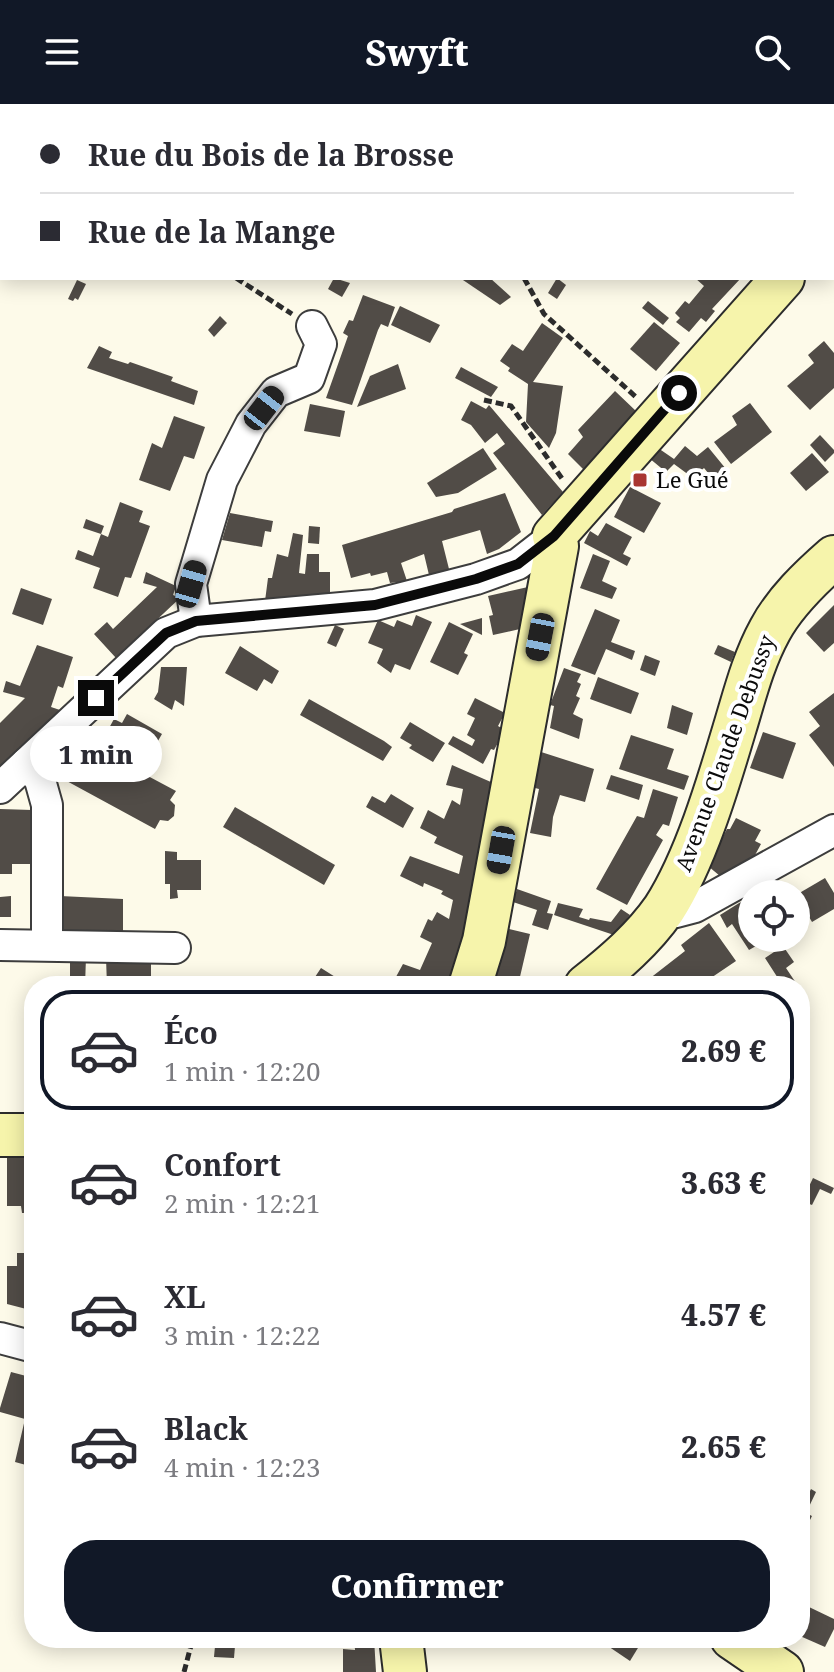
<!DOCTYPE html>
<html lang="fr">
<head>
<meta charset="utf-8">
<style>
  body { margin:0; font-family:"Noto Serif",serif; background:#f7f7f7; color:#2b2b33; height:100vh; display:flex; flex-direction:column; font-size:30px; white-space:nowrap }
  * { box-sizing:border-box; margin:0 }
  p { font-size:26px; color:#7c7c81 }
  .icon { flex:none; width:44px; height:44px; fill:none; stroke:currentColor; stroke-width:2; stroke-linecap:round; stroke-linejoin:round }
  .map { position:relative; flex:1; overflow:hidden }
  .panel { position:absolute; left:24px; top:872px; width:786px; height:672px; display:flex; flex-direction:column; background:#fff; border-radius:32px; box-shadow:0 4px 20px #0003 }
  .panel>* { flex:none }
  .banner { position:absolute; left:0px; top:0px; width:834px; height:176px; box-shadow:0 4px 20px #0003; display:grid; align-content:center; height:176px; padding:0 40px; background:#fff }
  .controls { position:absolute; left:738px; top:776px; display:grid; gap:16px }
  .controls a { display:grid; place-items:center; width:72px; height:72px; border-radius:50%; background:#fff; box-shadow:0 4px 20px #0003; font-size:40px }
  .end { position:absolute; width:36px; height:36px; margin:-18px; border:10px solid #0a0a0a; background:#fff; box-shadow:0 0 0 4px #fff }
  .from { border-radius:50% }
  .bubble { position:absolute; height:56px; border-radius:28px; background:#fff; box-shadow:0 4px 20px #0003; font-size:26px; font-weight:800; line-height:56px; text-align:center }
  .car { position:absolute; width:24px; height:48px; margin:-24px -12px; border-radius:10px; box-shadow:0 0 6px 2px #0007; background:linear-gradient(#222 24%,#8ab4d8 0 40%,#222 0 76%,#8ab4d8 0 86%,#222 0) }
  .banner b { display:flex; align-items:center; gap:28px; height:76px; font-size:30px }
  .banner b+b { border-top:2px solid #e1e1e2 }
  .banner i { width:20px; height:20px; background:#2b2b33 }
  ul { padding:14px 0 0; list-style:none }
  li { display:flex; align-items:center; gap:24px; height:120px; margin:0 16px 12px; padding:0 24px; border:4px solid transparent; border-radius:32px }
  li div { flex:1 }
  li b { display:block; font-size:30px }
  li em { font-style:normal; font-weight:800 }
  li.selected { border-color:#111827 }
  li>.icon { width:72px; height:72px; stroke-width:1.5 }
  .cta { display:flex; gap:16px; margin-top:auto; padding:16px 40px }
  .cta a { flex:1; height:92px; border-radius:32px; background:#111827; color:#fff; font-size:32px; font-weight:800; line-height:92px; text-align:center }
  header { display:flex; justify-content:space-between; align-items:center; height:104px; padding:0 40px; background:#111827; color:#fff; font-size:36px; font-weight:800 }
  .map>svg:first-child { display:block }
  .building { fill:#514c47 }
  .lines { fill:none; stroke-linecap:round; stroke-linejoin:round }
  .street-casing { stroke:#3d3d3d; stroke-width:34 }
  .secondary-casing { stroke:#2c2c2c; stroke-width:46 }
  .path { stroke:#2c2c2c; stroke-width:5; stroke-dasharray:8 4; stroke-linecap:butt }
  .street { stroke:#fff; stroke-width:30 }
  .secondary { stroke:#f6f4ab; stroke-width:42 }
  .route { stroke:#0a0a0a; stroke-width:10 }
  .poi-dot { fill:#a93632; stroke:#fff; stroke-width:3 }
  .labels { text-anchor:middle; stroke-width:8; stroke-linejoin:round; paint-order:stroke }
  .poi-label { font-size:22px; fill:#0a0a0a; stroke:#fff; text-anchor:start }
  .street-label { font-size:22px; fill:#0a0a0a; stroke:#fff }
</style>
</head>
<body>
<header><svg class="icon" aria-label="menu" viewBox="0 0 24 24"><path d="M4 6h16M4 12h16M4 18h16"/></svg>Swyft<svg class="icon" aria-label="search" viewBox="0 0 24 24"><circle cx="10" cy="10" r="6"/><path d="M15 15l6 6"/></svg></header>
<div class="map">
<svg width="834" height="1568" viewBox="0 0 834 1568">
  <rect width="100%" height="100%" fill="#fdfae9"/>
  <!-- building -->
  <g class="building">
    <polygon points="334,174 350,179 342,193 328,185"/>
    <polygon points="460,174 490,174 511,193 500,201"/>
    <polygon points="557,174 566,181 557,195 548,189"/>
    <polygon points="695,174 741,174 712,205 715,207 706,218 701,214 689,228 676,218 680,214 675,209 685,197 689,200 704,182"/>
    <polygon points="77,176 86,180 78,196 75,194 73,197 68,195"/>
    <polygon points="363,191 395,203 388,223 381,220 378,226 352,301 326,294 348,232 343,229 349,216 353,217"/>
    <polygon points="648,197 669,214 663,221 642,204"/>
    <polygon points="400,202 440,221 430,239 391,221"/>
    <polygon points="220,212 227,219 214,233 208,226"/>
    <polygon points="654,218 680,239 656,267 630,245"/>
    <polygon points="542,219 563,234 533,278 563,282 556,329 549,344 526,318 528,280 508,267 510,264 500,257 512,240 523,247"/>
    <polygon points="824,237 834,249 834,284 810,306 787,282 814,259 808,251"/>
    <polygon points="99,242 112,248 109,254 128,260 130,258 173,273 171,277 198,287 194,301 87,264"/>
    <polygon points="398,260 406,285 357,303 370,272"/>
    <polygon points="461,263 498,283 491,293 455,274"/>
    <polygon points="615,287 637,308 584,366 568,350 583,333 578,326"/>
    <polygon points="471,297 486,305 489,301 563,388 542,411 493,349 505,340 497,329 485,339 471,321 461,316"/>
    <polygon points="750,299 772,328 731,360 714,338 737,321 732,312"/>
    <polygon points="310,300 345,307 340,333 304,327"/>
    <polygon points="174,312 205,323 194,355 184,352 170,387 139,376 152,339 162,344"/>
    <polygon points="820,331 834,346 834,349 825,358 810,341"/>
    <polygon points="685,342 697,352 708,343 726,365 713,375 704,364 693,374 674,360 666,368 649,354 658,344 674,355"/>
    <polygon points="483,344 497,365 458,389 436,393 427,379"/>
    <polygon points="812,349 829,368 806,387 790,369"/>
    <polygon points="630,383 661,399 644,429 614,413"/>
    <polygon points="505,389 521,428 499,445 487,450 480,426 442,437 449,465 429,471 424,450 401,459 407,477 390,479 387,468 371,472 370,469 351,474 342,441 452,408 454,405"/>
    <polygon points="120,398 143,407 139,418 150,422 131,474 125,473 118,493 93,484 100,464 75,455 78,446 93,452 101,430 108,433"/>
    <polygon points="230,409 273,417 271,428 265,427 262,443 222,436"/>
    <polygon points="86,415 104,422 101,430 83,424"/>
    <polygon points="606,419 632,433 623,450 631,454 627,462 584,439 590,427 598,432"/>
    <polygon points="309,422 320,423 319,440 308,439"/>
    <polygon points="293,429 303,431 299,469 305,470 307,450 319,450 319,468 330,468 330,492 265,497 268,474 272,474 277,450 288,453"/>
    <polygon points="593,450 610,457 602,477 617,484 612,495 580,484"/>
    <polygon points="146,468 176,482 173,491 180,494 116,554 94,530 107,518 113,525 157,483 143,479"/>
    <polygon points="528,483 534,510 519,535 520,525 493,531 489,512 493,511 488,492"/>
    <polygon points="21,484 52,495 43,521 12,510"/>
    <polygon points="834,501 834,539 824,548 806,529"/>
    <polygon points="595,505 620,516 611,538 635,547 632,556 606,545 595,571 571,562"/>
    <polygon points="416,511 432,518 410,566 395,560 391,569 377,559 383,545 368,539 378,516 394,523 397,516 412,522"/>
    <polygon points="482,514 482,531 460,520"/>
    <polygon points="449,518 473,530 464,549 468,551 458,571 430,558"/>
    <polygon points="335,521 344,525 336,543 327,539"/>
    <polygon points="37,541 73,553 63,584 58,582 51,603 60,606 0,663 0,619 25,594 3,588 6,577 20,582"/>
    <polygon points="718,541 735,548 731,558 714,550"/>
    <polygon points="240,542 279,567 272,580 264,575 257,587 225,569"/>
    <polygon points="645,551 660,557 655,572 640,566"/>
    <polygon points="161,563 187,563 184,602 175,596 172,606 154,595 158,588"/>
    <polygon points="564,564 581,570 577,578 581,580 576,592 580,594 573,610 583,615 579,635 550,624 554,602 550,601"/>
    <polygon points="598,573 639,589 631,610 590,595"/>
    <polygon points="834,589 834,663 809,631 820,622 809,608"/>
    <polygon points="475,594 505,609 498,622 505,626 494,646 491,645 483,660 448,640 453,632 472,642 475,636 467,631 475,614 467,610"/>
    <polygon points="309,595 384,637 392,643 383,657 300,611"/>
    <polygon points="672,601 693,609 687,631 667,624"/>
    <polygon points="127,610 162,630 148,654 153,657 146,671 176,687 170,696 175,701 174,712 168,717 160,716 155,725 63,675 67,653 84,637 98,644 114,615 122,619"/>
    <polygon points="410,618 445,639 433,658 409,644 412,641 400,634"/>
    <polygon points="763,628 796,639 783,675 750,664"/>
    <polygon points="631,631 674,645 667,665 689,672 684,686 619,665"/>
    <polygon points="538,647 594,665 585,698 560,691 553,713 551,733 530,729 539,685 531,683"/>
    <polygon points="452,661 500,682 453,882 391,882 403,860 420,866 432,839 420,833 428,815 432,817 437,808 449,815 453,796 441,790 443,787 424,779 423,783 400,772 410,752 459,770 463,752 434,739 437,733 420,724 428,706 444,715 452,696 460,701 463,685 446,681"/>
    <polygon points="611,671 643,681 639,696 606,685"/>
    <polygon points="653,685 678,693 669,722 663,720 656,731 663,736 627,801 596,785 637,712 644,714"/>
    <polygon points="391,690 414,704 403,724 366,703 372,692 385,699"/>
    <polygon points="235,703 335,761 324,781 223,723"/>
    <polygon points="0,705 32,706 31,760 12,760 12,770 0,770"/>
    <polygon points="736,714 761,726 755,737 761,740 754,753 720,772 708,762 727,725 730,725"/>
    <polygon points="165,747 177,748 177,756 201,756 201,786 177,786 178,794 170,795 170,780 165,780"/>
    <polygon points="825,774 834,789 834,805 812,818 796,791"/>
    <polygon points="517,785 551,797 547,809 553,810 548,826 532,821 537,806 513,798"/>
    <polygon points="752,791 752,834 756,842 749,846 732,820 727,824 720,811"/>
    <polygon points="11,792 11,813 0,813 0,793"/>
    <polygon points="60,792 123,795 123,831 59,830"/>
    <polygon points="558,799 583,805 579,813 589,816 590,814 611,818 621,805 630,811 614,831 554,811"/>
    <polygon points="709,819 736,857 699,882 640,882 685,847 681,841"/>
    <polygon points="501,823 530,830 519,877 527,879 526,882 493,879"/>
    <polygon points="783,842 794,858 786,864 798,882 783,882 765,854"/>
    <polygon points="70,853 86,853 85,882 70,882"/>
    <polygon points="106,854 151,854 151,875 140,874 140,882 107,882"/>
    <polygon points="321,864 340,876 341,874 355,882 309,882"/>
    <polygon points="7,1054 34,1054 34,1109 22,1109 21,1102 7,1102"/>
    <polygon points="813,1074 834,1084 831,1090 820,1085 812,1101 802,1097"/>
    <polygon points="17,1149 34,1149 34,1207 7,1200 7,1162 17,1162"/>
    <polygon points="34,1264 34,1335 26,1361 15,1358 25,1315 0,1308 0,1304 11,1268 30,1273"/>
    <polygon points="811,1385 816,1388 806,1409 812,1412 803,1430 800,1428 800,1407"/>
    <polygon points="809,1503 834,1515 834,1525 825,1543 800,1532 800,1522"/>
    <polygon points="354,1534 374,1534 376,1568 343,1568 343,1545 355,1546"/>
    <polygon points="596,1534 644,1534 630,1557"/>
    <polygon points="215,1542 235,1542 234,1554 214,1553"/>
  </g>
  <g class="lines">
    <defs>
      <g id="street">
        <polyline points="196,517 191,480 222,376 251,320 276,288 309,274 321,240 312,222"/>
        <polyline points="27,659 40,676 47,701 47,841"/>
        <polyline points="0,684 166,529 196,517 375,501 476,475 518,460 554,432"/>
        <polyline points="664,805 676,808 695,803 834,726"/>
        <polyline points="0,841 175,844"/>
        <polyline points="0,1234 34,1243"/>
      </g>
      <g id="secondary">
        <polyline points="832,120 834,118"/>
        <polyline points="470,882 484,837 557,442 554,432 783,174"/>
        <path d="M 586,882 C 615,859 643,835 664,805 C 696,755 718,680 735,623 C 745,590 753,557 770,526 C 785,498 810,474 834,453"/>
        <polyline points="0,1031 34,1031"/>
        <polyline points="401,1534 405,1568"/>
        <polyline points="732,1534 782,1568"/>
      </g>
    </defs>
    <!-- street casing -->
    <use href="#street" class="street-casing"/>
    <!-- secondary casing -->
    <use href="#secondary" class="secondary-casing"/>
    <!-- path -->
    <g class="path">
      <polyline points="413,0 415,2"/>
      <polyline points="764,0 764,2"/>
      <polyline points="0,54 2,55"/>
      <polyline points="236,174 292,210"/>
      <polyline points="524,174 544,210 636,293"/>
      <polyline points="484,296 511,302 563,376"/>
      <polyline points="184,1568 193,1534"/>
    </g>
    <!-- street -->
    <use href="#street" class="street"/>
    <!-- secondary -->
    <use href="#secondary" class="secondary"/>
  </g>
  <g class="lines">
    <!-- route -->
    <polyline class="route" points="96,594 166,529 196,517 375,501 476,475 518,460 554,432 679,289"/>
  </g>
  <!-- markers -->
  <rect class="poi-dot" x="632" y="368" width="16" height="16" rx="4"/>
  <g class="labels">
    <!-- poi labels -->
    <g class="poi-label">
      <text x="656" y="384">Le Gué</text>
    </g>
    <!-- street labels -->
    <g class="street-label">
      <text transform="translate(725 649) rotate(-70)" y="8">Avenue Claude Debussy</text>
    </g>
  </g>
</svg>
<div class="controls">
<a><svg class="icon" aria-label="locate" viewBox="0 0 24 24"><circle cx="12" cy="12" r="6"/><path d="M12 2v4M12 18v4M2 12h4M18 12h4"/></svg></a>
</div>
<i class="end from" style="left:679px;top:289px"></i>
<i class="end" style="left:96px;top:594px"></i>
<div class="bubble" style="left:30px;top:622px;width:132px">1 min</div>
<i class="car" style="left:264px;top:304px;rotate:38deg"></i>
<i class="car" style="left:191px;top:480px;rotate:16deg"></i>
<i class="car" style="left:540px;top:533px;rotate:191deg"></i>
<i class="car" style="left:501px;top:746px;rotate:190deg"></i>
<div class="banner">
<b><i class="from"></i>Rue du Bois de la Brosse</b>
<b><i></i>Rue de la Mange</b>
</div>
<section class="panel">
<ul>
<li class="selected"><svg class="icon" aria-label="car" viewBox="0 0 24 24"><path d="M5 17H2v-5l4-1 3-4h7l3 4 3 1v5h-3M9 17h6M6 11h13"/><circle cx="7" cy="17" r="2"/><circle cx="17" cy="17" r="2"/></svg><div><b>Éco</b><p>1 min · 12:20</p></div><em>2.69 €</em></li>
<li><svg class="icon" aria-label="car" viewBox="0 0 24 24"><path d="M5 17H2v-5l4-1 3-4h7l3 4 3 1v5h-3M9 17h6M6 11h13"/><circle cx="7" cy="17" r="2"/><circle cx="17" cy="17" r="2"/></svg><div><b>Confort</b><p>2 min · 12:21</p></div><em>3.63 €</em></li>
<li><svg class="icon" aria-label="car" viewBox="0 0 24 24"><path d="M5 17H2v-5l4-1 3-4h7l3 4 3 1v5h-3M9 17h6M6 11h13"/><circle cx="7" cy="17" r="2"/><circle cx="17" cy="17" r="2"/></svg><div><b>XL</b><p>3 min · 12:22</p></div><em>4.57 €</em></li>
<li><svg class="icon" aria-label="car" viewBox="0 0 24 24"><path d="M5 17H2v-5l4-1 3-4h7l3 4 3 1v5h-3M9 17h6M6 11h13"/><circle cx="7" cy="17" r="2"/><circle cx="17" cy="17" r="2"/></svg><div><b>Black</b><p>4 min · 12:23</p></div><em>2.65 €</em></li>
</ul>
<div class="cta"><a>Confirmer</a></div>
</section>
</div>
</body>
</html>
